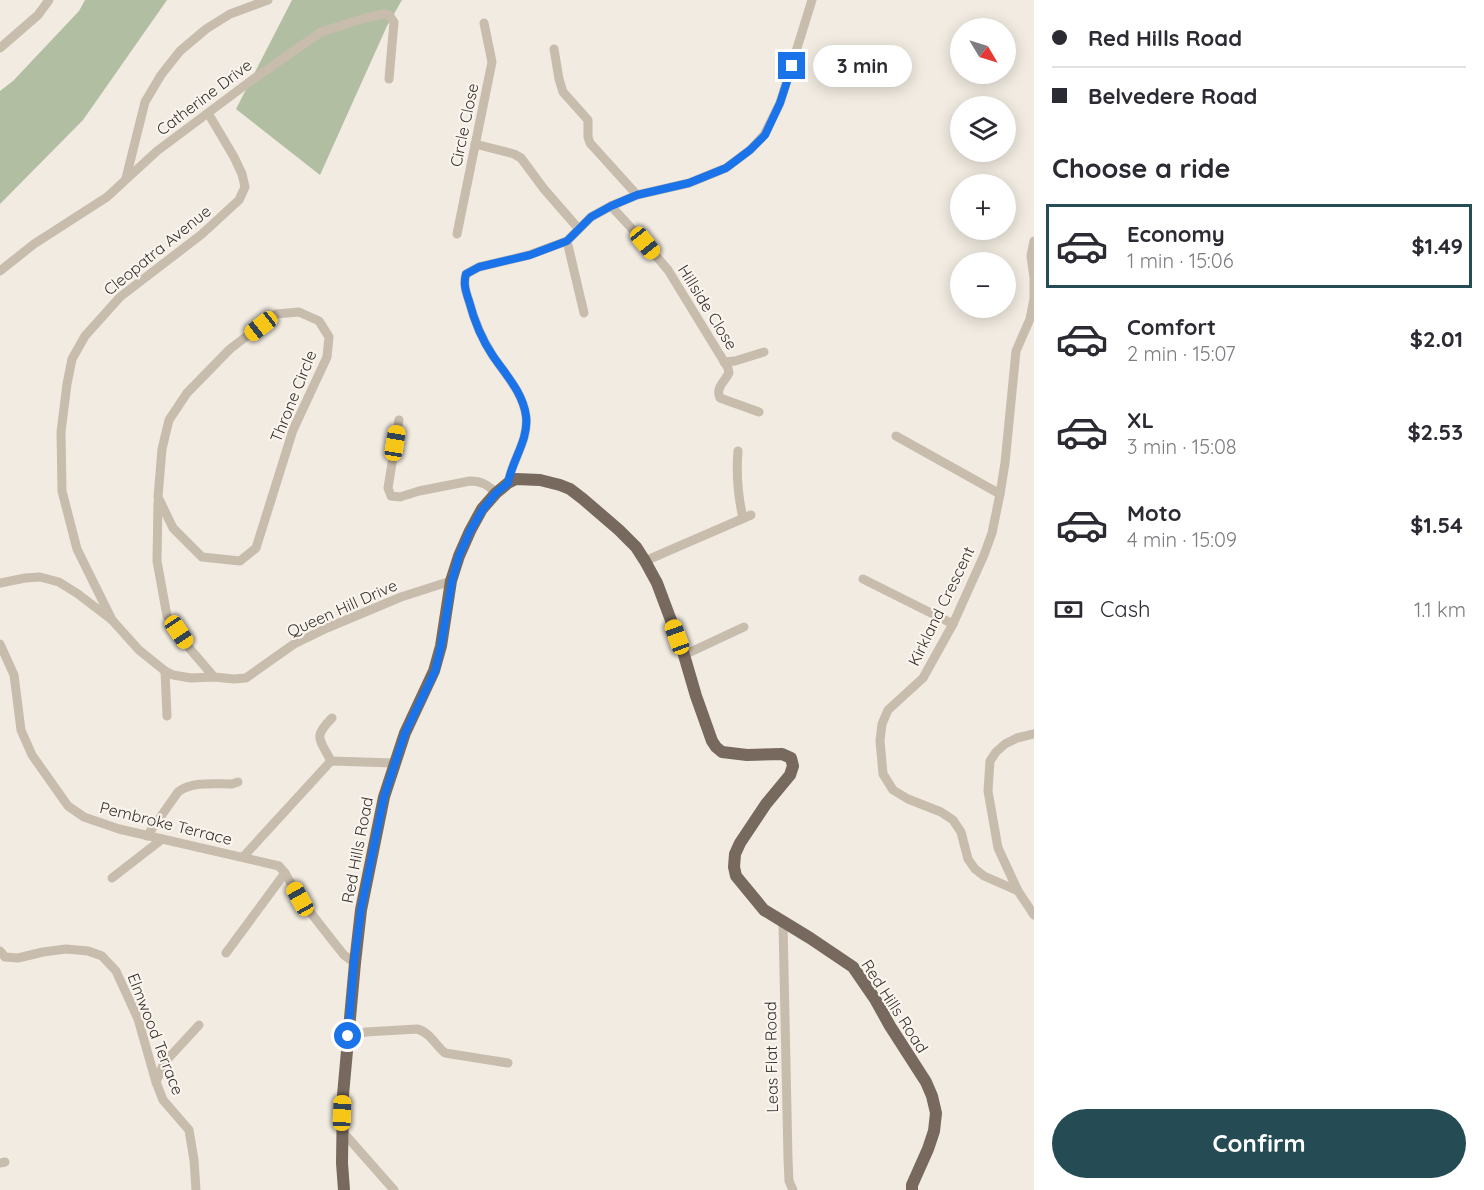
<!DOCTYPE html>
<html lang="en">
<head>
<meta charset="utf-8">
<style>
  body { margin:0; font-family:Quicksand,sans-serif; background:#f2f2f3; color:#2b2b33; height:100vh; display:flex; flex-direction:column; font-size:22px; white-space:nowrap }
  * { box-sizing:border-box; margin:0 }
  p { font-size:20px; color:#7c7c81 }
  .icon { flex:none; width:33px; height:33px; fill:none; stroke:currentColor; stroke-width:2; stroke-linecap:round; stroke-linejoin:round }
  .map { position:relative; flex:1; overflow:hidden }
  .drawer { display:flex; flex-direction:column; background:#fff; width:450px }
  .drawer>* { flex:none }
  .hud { display:grid; align-content:center; height:132px; padding:0 18px; background:#fff }
  .needle { width:39px; rotate:128deg }
  .fabs { position:absolute; left:950px; top:18px; display:grid; gap:12px }
  .fabs a { display:grid; place-items:center; width:66px; height:66px; border-radius:50%; background:#fff; box-shadow:0 3px 15px #0003; font-size:30px }
  .end { position:absolute; width:27px; height:27px; margin:-14px; border:8px solid #1a73e8; background:#fff; box-shadow:0 0 0 3px #fff }
  .from { border-radius:50% }
  .bubble { position:absolute; height:42px; border-radius:21px; background:#fff; box-shadow:0 3px 15px #0003; font-size:20px; font-weight:800; line-height:42px; text-align:center }
  .car { position:absolute; width:18px; height:36px; margin:-18px -9px; border-radius:8px; box-shadow:0 0 4px 2px #0007; background:linear-gradient(#f5c518 24%,#345 0 40%,#f5c518 0 76%,#345 0 86%,#f5c518 0) }
  .hud b { display:flex; align-items:center; gap:21px; height:57px; font-size:22px }
  .hud b+b { border-top:2px solid #e1e1e2 }
  .hud i { width:15px; height:15px; background:#2b2b33 }
  ul { padding:0; list-style:none }
  li { display:flex; align-items:center; gap:18px; height:84px; margin:0 12px 9px; padding:0 6px; border:3px solid transparent; border-radius:0px }
  li div { flex:1 }
  li b { display:block; font-size:22px }
  li em { font-style:normal; font-weight:800 }
  li.selected { border-color:#254c54 }
  li>.icon { width:54px; height:54px; stroke-width:1.5 }
  h2 { padding:0 18px; font-size:27px; line-height:72px }
  .pay { display:flex; align-items:center; gap:15px; height:66px; padding:0 18px; font-size:22px }
  .pay p { margin-inline-start:auto }
  .primary-button { display:flex; gap:12px; margin-top:auto; padding:12px 18px }
  .primary-button a { flex:1; height:69px; border-radius:36px; background:#254c54; color:#fff; font-size:24px; font-weight:800; line-height:69px; text-align:center }
  main { display:flex; flex:1; min-height:0 }
  .map>svg:first-child { display:block }
  .green { fill:#b2bea2 }
  .lines { fill:none; stroke-linecap:round; stroke-linejoin:round }
  .minor { stroke:#c8bcad; stroke-width:9 }
  .major { stroke:#77695e; stroke-width:12 }
  .route { stroke:#1a73e8; stroke-width:8 }
  .labels { text-anchor:middle; stroke-width:4.5; stroke-linejoin:round; paint-order:stroke }
  .street-label { font-size:16px; fill:#37302b; stroke:#f9f4ed }
</style>
</head>
<body>
<main>
<div class="map">
<svg width="1034" height="1190" viewBox="0 0 1034 1190">
  <rect width="100%" height="100%" fill="#f1ebe1"/>
  <!-- green -->
  <g class="green">
    <polygon points="85,0 167,0 83,120 0,204 0,91 13,81 79,11"/>
    <polygon points="292,0 402,0 387,26 320,175 236,109"/>
  </g>
  <g class="lines">
    <!-- minor -->
    <g class="minor">
      <polyline points="0,48 38,15 49,0"/>
      <polyline points="554,49 559,79 563,92 588,120 588,137 590,143 637,195"/>
      <polyline points="475,144 514,154 521,158 544,189 578,228"/>
      <polyline points="126,178 145,102 161,75 180,51 206,29 230,14 268,0"/>
      <path d="M 611,206 L 645,243 L 668,270 L 728,368 L 729,373 C 725,381 715,388 720,398 L 759,412"/>
      <polyline points="457,234 492,62 484,23"/>
      <polyline points="567,241 584,313"/>
      <polyline points="0,271 34,244 107,197 157,151 252,80 321,32 365,18 384,14 389,15 394,22 389,79"/>
      <polygon points="299,312 319,321 329,337 327,357 293,430 256,548 240,561 202,557 173,528 158,497 162,449 169,420 187,393 230,349 276,314"/>
      <polyline points="724,362 735,361 764,352"/>
      <path d="M 399,420 L 388,488 L 391,496 L 400,497 L 419,491 L 470,481 C 482,481 488,485 496,493"/>
      <polyline points="896,436 1000,494"/>
      <path d="M 738,451 C 736,474 738,496 743,518"/>
      <path d="M 508,483 C 512,460 529,440 526,416 C 523,393 506,375 493,356 C 482,339 474,320 469,301 C 466,292 463,284 466,274 L 479,267 L 529,255 L 567,241 L 591,217 L 611,206 L 637,195 L 689,183 L 726,168 L 750,150 L 764,135 L 780,103 L 812,0"/>
      <polyline points="158,502 157,561 167,616 190,649 214,677"/>
      <polyline points="645,561 751,515"/>
      <polyline points="863,579 953,624"/>
      <polyline points="0,583 25,578 40,577 59,582 78,594 112,620 139,650 165,671 173,675 191,678 214,677 234,679 246,678 294,644 327,628 401,597 451,581"/>
      <polyline points="112,620 77,549 62,491 61,432 67,384 72,359 85,336 120,297 202,234 239,200 245,187 242,174 234,157 208,113"/>
      <polyline points="0,644 14,675 21,730 32,755 68,806 84,817 119,829 279,866 285,873 300,899 332,940 344,955 355,963"/>
      <polyline points="684,655 744,627"/>
      <polyline points="165,671 167,716"/>
      <polyline points="1034,734 1017,738 1005,744 996,752 990,761 988,791 998,848 1018,891 1034,915"/>
      <path d="M 331,761 C 319,738 313,737 332,718"/>
      <path d="M 147,836 L 178,792 C 192,781 215,784 232,784 L 238,782"/>
      <polyline points="243,857 331,761 394,763"/>
      <polyline points="112,878 161,840"/>
      <polyline points="1018,891 984,876 975,869 968,859 961,832 953,820 941,812 908,799 893,790 883,774 880,741 882,724 888,710 923,678 953,624 984,555 992,533 1000,494 1005,463 1016,351 1030,319 1034,299 1034,278 1031,256 1034,241"/>
      <polyline points="783,923 788,1159 789,1181 793,1190"/>
      <polyline points="0,951 5,957 18,958 43,952 66,949 88,951 102,956 116,971 138,1019 156,1082 163,1100 189,1130 194,1160 196,1190"/>
      <polyline points="226,953 285,873"/>
      <path d="M 348,1036 L 366,1032 L 417,1029 C 430,1032 435,1045 445,1053 L 508,1063"/>
      <polyline points="156,1082 164,1063 199,1025"/>
      <polyline points="342,1131 394,1190"/>
      <polyline points="0,1163 5,1162"/>
    </g>
    <!-- major -->
    <polyline class="major" points="344,1190 342,1163 343,1095 355,963 361,910 384,797 405,733 434,671 441,646 451,581 459,556 470,531 482,509 496,493 508,483 516,479 540,480 560,485 570,489 583,499 619,530 636,547 645,561 657,583 684,655 696,696 712,741 716,747 722,752 747,755 782,754 791,758 793,766 790,775 766,804 740,843 735,854 734,867 736,876 764,910 810,938 853,967 875,999 890,1026 926,1082 932,1096 936,1113 934,1131 928,1149 912,1185 912,1190"/>
  </g>
  <g class="lines">
    <!-- route -->
    <path class="route" d="M 348,1036 L 354,963 L 361,910 L 384,797 L 405,733 L 435,671 L 441,646 L 452,581 L 459,556 L 470,531 L 483,509 L 496,493 L 508,483 C 512,460 529,440 526,416 C 523,393 506,375 493,356 C 482,340 474,320 469,301 C 466,292 463,284 466,274 L 479,267 L 530,255 L 567,241 L 591,217 L 611,206 L 637,195 L 689,183 L 726,168 L 750,150 L 765,135 L 780,103 L 792,66"/>
  </g>
  <g class="labels">
    <!-- street labels -->
    <g class="street-label">
      <text transform="translate(204 97) rotate(-37)" y="6">Catherine Drive</text>
      <text transform="translate(464 125) rotate(-78)" y="6">Circle Close</text>
      <text transform="translate(157 250) rotate(-39)" y="6">Cleopatra Avenue</text>
      <text transform="translate(708 307) rotate(58)" y="6">Hillside Close</text>
      <text transform="translate(293 396) rotate(-68)" y="6">Throne Circle</text>
      <text transform="translate(941 606) rotate(-64)" y="6">Kirkland Crescent</text>
      <text transform="translate(342 608) rotate(-24)" y="6">Queen Hill Drive</text>
      <text transform="translate(166 823) rotate(14)" y="6">Pembroke Terrace</text>
      <text transform="translate(357 850) rotate(-79)" y="6">Red Hills Road</text>
      <text transform="translate(895 1006) rotate(57)" y="6">Red Hills Road</text>
      <text transform="translate(156 1034) rotate(69)" y="6">Elmwood Terrace</text>
      <text transform="translate(771 1057) rotate(-91)" y="6">Leas Flat Road</text>
    </g>
  </g>
</svg>
<div class="fabs">
<a><svg class="needle" viewBox="-14 -14 28 28"><path d="M0-13l5 13h-10z" fill="#e53935"/><path d="M0 13l5-13h-10z" fill="#7c7c81"/></svg></a>
<a><svg class="icon" aria-label="layers" viewBox="0 0 24 24"><path d="M12 4l9 5-9 5-9-5zM3 14l9 5 9-5"/></svg></a>
<a>+</a>
<a>−</a>
</div>
<i class="end from" style="left:348px;top:1036px"></i>
<i class="end" style="left:792px;top:66px"></i>
<div class="bubble" style="left:813px;top:45px;width:99px">3 min</div>
<i class="car" style="left:645px;top:243px;rotate:141deg"></i>
<i class="car" style="left:261px;top:326px;rotate:232deg"></i>
<i class="car" style="left:395px;top:443px;rotate:9deg"></i>
<i class="car" style="left:179px;top:632px;rotate:146deg"></i>
<i class="car" style="left:677px;top:637px;rotate:340deg"></i>
<i class="car" style="left:300px;top:899px;rotate:331deg"></i>
<i class="car" style="left:342px;top:1113px;rotate:2deg"></i>
</div>
<section class="drawer">
<div class="hud">
<b><i class="from"></i>Red Hills Road</b>
<b><i></i>Belvedere Road</b>
</div>
<h2>Choose a ride</h2>
<ul>
<li class="selected"><svg class="icon" aria-label="car" viewBox="0 0 24 24"><path d="M5 17H2v-5l4-1 3-4h7l3 4 3 1v5h-3M9 17h6M6 11h13"/><circle cx="7" cy="17" r="2"/><circle cx="17" cy="17" r="2"/></svg><div><b>Economy</b><p>1 min · 15:06</p></div><em>$1.49</em></li>
<li><svg class="icon" aria-label="car" viewBox="0 0 24 24"><path d="M5 17H2v-5l4-1 3-4h7l3 4 3 1v5h-3M9 17h6M6 11h13"/><circle cx="7" cy="17" r="2"/><circle cx="17" cy="17" r="2"/></svg><div><b>Comfort</b><p>2 min · 15:07</p></div><em>$2.01</em></li>
<li><svg class="icon" aria-label="car" viewBox="0 0 24 24"><path d="M5 17H2v-5l4-1 3-4h7l3 4 3 1v5h-3M9 17h6M6 11h13"/><circle cx="7" cy="17" r="2"/><circle cx="17" cy="17" r="2"/></svg><div><b>XL</b><p>3 min · 15:08</p></div><em>$2.53</em></li>
<li><svg class="icon" aria-label="car" viewBox="0 0 24 24"><path d="M5 17H2v-5l4-1 3-4h7l3 4 3 1v5h-3M9 17h6M6 11h13"/><circle cx="7" cy="17" r="2"/><circle cx="17" cy="17" r="2"/></svg><div><b>Moto</b><p>4 min · 15:09</p></div><em>$1.54</em></li>
</ul>
<div class="pay"><svg class="icon" aria-label="cash" viewBox="0 0 24 24"><path d="M3 7h18v10H3z"/><circle cx="12" cy="12" r="2"/></svg>Cash<p>1.1 km</p></div>
<div class="primary-button"><a>Confirm</a></div>
</section>
</main>
</body>
</html>
